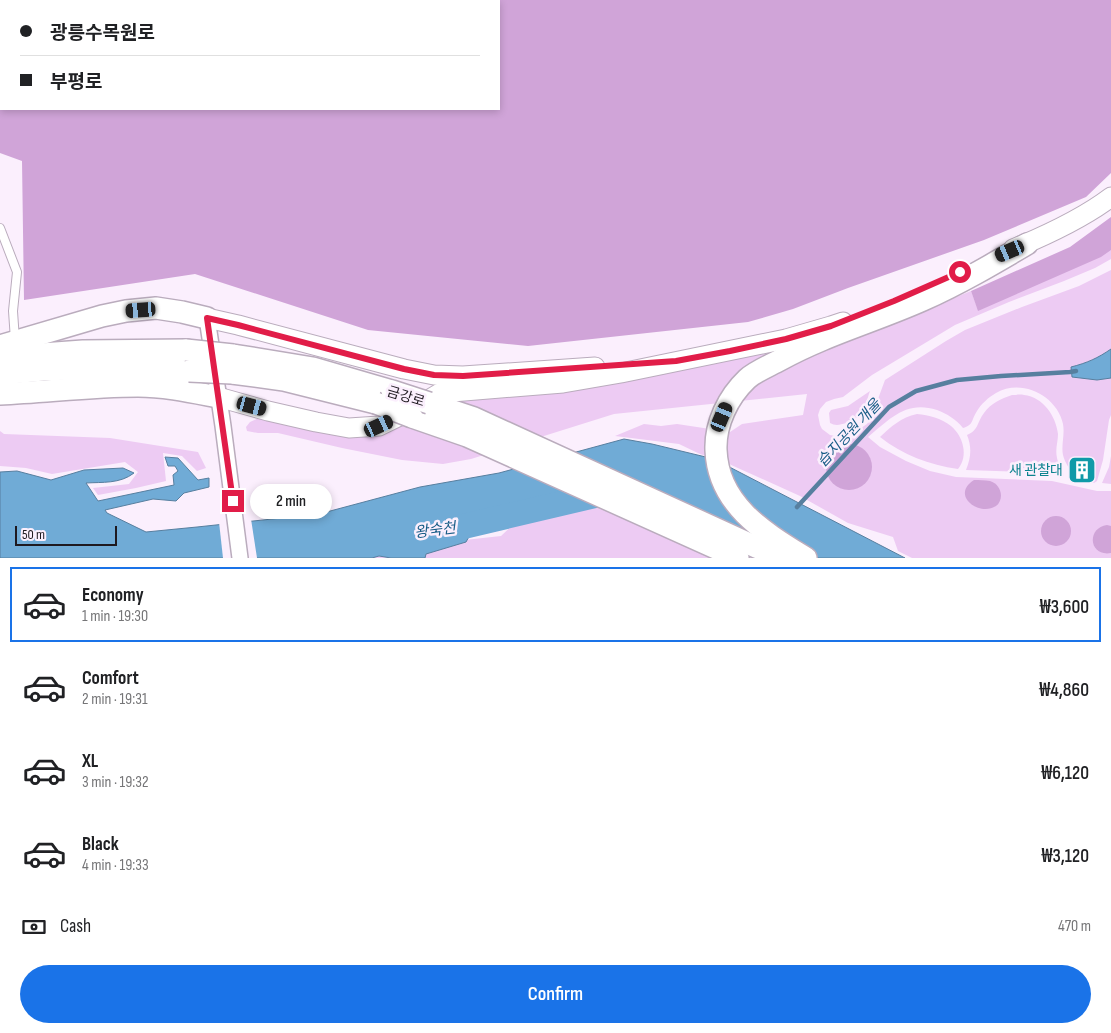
<!DOCTYPE html>
<html lang="en">
<head>
<meta charset="utf-8">
<style>
  body { margin:0; font-family:"Sofia Sans Condensed","Noto Sans KR",sans-serif; background:#f2f2f2; color:#202124; height:100vh; display:flex; flex-direction:column; font-size:19px; white-space:nowrap }
  * { box-sizing:border-box; margin:0 }
  p { font-size:16px; color:#757577 }
  .icon { flex:none; width:28px; height:28px; fill:none; stroke:currentColor; stroke-width:2; stroke-linecap:round; stroke-linejoin:round }
  .map { position:relative; height:558px; overflow:hidden }
  .drawer { display:flex; flex-direction:column; background:#fff; flex:1 }
  .drawer>* { flex:none }
  .hud { position:absolute; left:0px; top:0px; width:500px; height:110px; box-shadow:0 2px 8px #0003; display:grid; align-content:center; height:110px; padding:0 20px; background:#fff }
  .scale { position:absolute; left:15px; bottom:12px; width:102px; box-sizing:border-box; padding-left:5px; border:2px solid #1e191f; border-top:0; font-size:14px; line-height:18px; white-space:nowrap; color:#1e191f; -webkit-text-stroke:4px #fbeffd; paint-order:stroke }
  .end { position:absolute; width:22px; height:22px; margin:-11px; border:6px solid #e11d48; background:#fff; box-shadow:0 0 0 2px #fff }
  .from { border-radius:50% }
  .bubble { position:absolute; height:35px; border-radius:18px; background:#fff; box-shadow:0 2px 8px #0003; font-size:16px; font-weight:600; line-height:35px; text-align:center }
  .car { position:absolute; width:15px; height:30px; margin:-15px -8px; border-radius:6px; box-shadow:0 0 4px 1px #0007; background:linear-gradient(#222 24%,#8ab4d8 0 40%,#222 0 76%,#8ab4d8 0 86%,#222 0) }
  .hud b { display:flex; align-items:center; gap:18px; height:48px; font-size:19px }
  .hud b+b { border-top:1px solid #e0e0e0 }
  .hud i { width:12px; height:12px; background:#202124 }
  ul { padding:9px 0 0; list-style:none }
  li { display:flex; align-items:center; gap:15px; height:75px; margin:0 10px 8px; padding:0 10px; border:2px solid transparent; border-radius:0px }
  li div { flex:1 }
  li b { display:block; font-size:19px }
  li em { font-style:normal; font-weight:600 }
  li.current { border-color:#1a73e8 }
  li>.icon { width:45px; height:45px; stroke-width:1.5 }
  .pay { display:flex; align-items:center; gap:12px; height:55px; padding:0 20px; font-size:19px }
  .pay p { margin-inline-start:auto }
  .button { display:flex; gap:10px; margin-top:auto; padding:10px 20px }
  .button a { flex:1; height:58px; border-radius:30px; background:#1a73e8; color:#fff; font-size:20px; font-weight:600; line-height:58px; text-align:center }
  .map>svg:first-child { display:block }
  .green { fill:#edcbf3 }
  .forest { fill:#d0a4d8; fill-rule:evenodd }
  .water { fill:#70abd6; stroke:#577f9f }
  .pier { fill:#fbeffd }
  .lines { fill:none; stroke-linecap:round; stroke-linejoin:round }
  .stream { stroke:#577f9f; stroke-width:4.5 }
  .river { stroke:#70abd6; stroke-width:25 }
  .service-casing { stroke:#baacbd; stroke-width:10 }
  .minor-casing { stroke:#baacbd; stroke-width:18 }
  .tertiary-casing { stroke:#baacbd; stroke-width:21 }
  .secondary-casing { stroke:#baacbd; stroke-width:24 }
  .service { stroke:#fff; stroke-width:8 }
  .minor { stroke:#fff; stroke-width:15 }
  .tertiary { stroke:#fff; stroke-width:19 }
  .secondary { stroke:#fff; stroke-width:21 }
  .secondary-bridge-casing { stroke:#baacbd; stroke-width:24; stroke-linecap:butt }
  .secondary-bridge { stroke:#fff; stroke-width:21 }
  .route { stroke:#e11d48; stroke-width:6 }
  .labels { text-anchor:middle; stroke-width:5; stroke-linejoin:round; paint-order:stroke }
  .street-label { font-size:14px; fill:#1e191f; stroke:#fbeffd }
  .culture-label { font-size:14px; fill:#0d838f; stroke:#fbeffd; text-anchor:end }
  .water-label { font-size:15px; font-style:italic; fill:#195d87; stroke:#fbeffd }
</style>
</head>
<body>
<div class="map">
<svg width="1111" height="558" viewBox="0 0 1111 558">
  <rect width="100%" height="100%" fill="#fbeffd"/>
  <!-- green -->
  <g class="green">
    <path d="M 1111,241 L 1111,259 L 1095,268 L 1064,281 L 1009,302 L 955,325 L 872,375 L 843,397 L 834,399 L 826,402 L 820,409 L 818,415 L 820,425 L 822,429 L 830,435 L 835,436 L 861,428 L 867,424 L 871,418 L 885,380 L 946,341 L 965,330 L 1022,307 L 1079,286 L 1111,270 L 1111,415 L 1109,420 L 1103,460 L 1097,481 L 1094,483 L 1075,479 C 1072,471 1065,464 1063,455 C 1061,445 1065,435 1063,424 C 1057,396 1022,378 996,393 C 989,397 981,404 977,411 C 971,420 974,425 963,428 C 956,419 947,414 937,410 C 906,400 890,419 868,437 L 880,447 L 906,461 L 930,471 L 956,477 L 1052,481 L 1097,491 L 1111,491 L 1111,558 L 912,558 L 898,551 L 893,537 L 848,523 L 800,496 L 729,464 L 700,454 L 679,444 L 615,436 L 644,424 L 661,426 L 677,424 L 730,432 L 742,424 L 803,415 L 807,394 L 614,414 L 471,459 L 443,464 L 402,460 L 342,448 L 278,433 L 258,433 L 247,431 L 246,427 L 250,422 L 259,418 L 354,438 L 387,431 L 448,398 L 681,370 L 770,352 L 744,370 L 764,375 L 971,291 L 977,307 Z"/>
    <path d="M 870,391 C 864,408 865,417 846,423 C 840,425 835,426 830,423 L 829,413 L 831,410 L 848,406 Z"/>
    <path d="M 1012,395 C 1016,395 1020,394 1024,395 C 1043,397 1056,416 1058,434 C 1058,442 1055,449 1057,458 C 1058,464 1063,469 1064,476 L 1030,472 L 966,470 C 971,458 972,447 967,435 C 979,430 977,422 984,413 C 991,403 1001,399 1012,395 Z"/>
    <path d="M 917,414 C 929,415 941,418 951,426 C 963,436 969,456 958,469 C 929,465 903,455 880,437 C 891,427 901,417 917,414 Z"/>
    <polygon points="0,431 4,434 110,438 198,452 206,468 197,471 182,456 163,453 166,481 136,488 98,495 93,488 129,484 138,472 125,462 52,474 26,468 0,466"/>
    <polygon points="1111,456 1111,484 1102,483 1109,467"/>
    <polygon points="617,467 845,558 301,558 501,536 539,500"/>
  </g>
  <!-- forest -->
  <g class="forest">
    <path d="M 0,0 L 1111,0 L 1111,173 L 1086,197 L 984,240 L 848,288 L 793,309 L 748,322 L 528,346 L 368,330 L 195,274 L 24,300 L 22,161 L 0,153 ZM 1,1 L 499,1 L 499,109 L 1,109 Z"/>
    <polygon points="1111,217 1111,250 1101,257 978,311 971,291 1070,247"/>
    <circle cx="849" cy="467" r="23"/>
    <path d="M 974,480 C 979,480 985,480 990,481 C 1001,484 1005,499 996,506 C 979,517 950,495 974,480 Z"/>
    <circle cx="1056" cy="531" r="15"/>
    <path d="M 1107,525 L 1111,526 L 1111,553 C 1089,557 1086,528 1107,525 Z"/>
  </g>
  <!-- water -->
  <g class="water">
    <path d="M 1111,349 L 1111,378 L 1097,380 L 1072,377 L 1071,367 C 1087,363 1098,358 1111,349 Z"/>
    <path d="M 624,439 L 652,444 L 714,459 L 905,558 L 786,558 L 589,495 L 508,511 L 485,517 L 490,529 L 471,533 L 466,542 L 426,554 L 425,558 L 391,558 L 379,556 L 372,558 L 0,558 L 0,472 L 17,471 L 51,480 L 84,470 L 123,468 L 134,473 C 120,484 102,482 86,483 L 98,501 L 174,485 L 173,475 L 178,471 L 175,466 L 168,466 L 165,457 L 178,458 L 198,480 L 209,478 L 209,487 L 184,493 L 176,501 L 153,499 L 105,510 L 107,513 L 146,532 L 197,527 L 319,514 L 420,487 L 499,473 Z"/>
  </g>
  <!-- pier -->
  <polygon class="pier" points="251,519 257,558 223,558 219,522"/>
  <g class="lines">
    <!-- stream -->
    <polyline class="stream" points="797,507 889,407 916,391 957,380 1001,376 1070,372 1076,371"/>
    <!-- river -->
    <polyline class="river" points="453,529 614,491"/>
    <defs>
      <polyline id="service" points="0,228 17,272 13,311 15,340"/>
      <polyline id="minor" points="207,318 223,426 240,558"/>
      <g id="tertiary">
        <path d="M 1013,249 C 1047,235 1082,219 1111,197"/>
        <polyline points="207,318 238,325 404,369 434,375 463,376 595,367"/>
        <polyline points="218,397 268,411 316,422 349,428 379,426 410,411 440,393 563,383 621,373 786,339 831,326 843,322"/>
      </g>
      <g id="secondary">
        <polyline points="0,346 102,316 126,311 156,308 182,312 207,318"/>
        <polyline points="233,355 313,368 392,391"/>
        <polyline points="0,357 83,351 186,350"/>
        <polyline points="232,373 284,380 376,403"/>
        <polyline points="0,374 43,370 131,367 189,371"/>
        <path d="M 0,394 C 46,392 92,386 138,386 C 165,386 192,392 218,397"/>
        <polyline points="429,403 474,418 756,547 783,558"/>
        <polyline points="412,417 467,436 738,558"/>
        <path d="M 806,558 C 764,532 718,505 716,450 C 715,424 728,397 747,379 C 756,371 769,366 780,360 C 825,335 876,321 923,300 C 959,284 993,264 1027,244"/>
      </g>
    </defs>
    <!-- service casing -->
    <use href="#service" class="service-casing"/>
    <!-- minor casing -->
    <use href="#minor" class="minor-casing"/>
    <!-- tertiary casing -->
    <use href="#tertiary" class="tertiary-casing"/>
    <!-- secondary casing -->
    <use href="#secondary" class="secondary-casing"/>
    <!-- service -->
    <use href="#service" class="service"/>
    <!-- minor -->
    <use href="#minor" class="minor"/>
    <!-- tertiary -->
    <use href="#tertiary" class="tertiary"/>
    <!-- secondary -->
    <use href="#secondary" class="secondary"/>
    <defs>
      <g id="secondary-bridge">
        <polyline points="186,350 233,355"/>
        <polyline points="189,371 232,373"/>
        <polyline points="392,391 429,403"/>
        <polyline points="376,403 412,417"/>
      </g>
    </defs>
    <!-- secondary-bridge casing -->
    <use href="#secondary-bridge" class="secondary-bridge-casing"/>
    <!-- secondary-bridge -->
    <use href="#secondary-bridge" class="secondary-bridge"/>
  </g>
  <g class="lines">
    <!-- route -->
    <polyline class="route" points="233,501 207,318 238,325 404,369 434,375 463,376 676,361 730,351 786,339 831,326 894,301 960,272"/>
  </g>
  <!-- icons -->
  <defs>
    <symbol id="building-square" viewBox="-11 -11 22 22"><rect x="-9" y="-9" width="18" height="18" rx="4" fill="#0f9aa8" stroke="#fbeffd"/><path d="M-4-6H4V6H1V3H-1V6H-4ZM-2.5-4.3h1.7v1.8h-1.7ZM.8-4.3h1.7v1.8H.8ZM-2.5-1h1.7V.8h-1.7ZM.8-1h1.7V.8H.8Z" fill="#fff"/></symbol>
  </defs>
  <g fill-rule="evenodd">
    <use href="#building-square" x="1066" y="454" width="32" height="32"/>
  </g>
  <g class="labels">
    <!-- street labels -->
    <g class="street-label">
      <text transform="translate(406 396) rotate(17)" y="5">금강로</text>
    </g>
    <!-- culture labels -->
    <g class="culture-label">
      <text x="1063" y="475">새 관찰대</text>
    </g>
    <!-- water labels -->
    <g class="water-label">
      <text transform="translate(849 433) rotate(-47)" y="5">습지공원 개울</text>
      <text transform="translate(435 530) rotate(-7)" y="5">왕숙천</text>
    </g>
  </g>
</svg>
<div class="scale">50 m</div>
<i class="end from" style="left:960px;top:272px"></i>
<i class="end" style="left:233px;top:501px"></i>
<div class="bubble" style="left:250px;top:484px;width:82px">2 min</div>
<i class="car" style="left:1010px;top:251px;rotate:247deg"></i>
<i class="car" style="left:141px;top:310px;rotate:266deg"></i>
<i class="car" style="left:252px;top:406px;rotate:105deg"></i>
<i class="car" style="left:722px;top:417px;rotate:23deg"></i>
<i class="car" style="left:379px;top:426px;rotate:65deg"></i>
<div class="hud">
<b><i class="from"></i>광릉수목원로</b>
<b><i></i>부평로</b>
</div>
</div>
<section class="drawer">
<ul>
<li class="current"><svg class="icon" aria-label="car" viewBox="0 0 24 24"><path d="M5 17H2v-5l4-1 3-4h7l3 4 3 1v5h-3M9 17h6M6 11h13"/><circle cx="7" cy="17" r="2"/><circle cx="17" cy="17" r="2"/></svg><div><b>Economy</b><p>1 min · 19:30</p></div><em>₩3,600</em></li>
<li><svg class="icon" aria-label="car" viewBox="0 0 24 24"><path d="M5 17H2v-5l4-1 3-4h7l3 4 3 1v5h-3M9 17h6M6 11h13"/><circle cx="7" cy="17" r="2"/><circle cx="17" cy="17" r="2"/></svg><div><b>Comfort</b><p>2 min · 19:31</p></div><em>₩4,860</em></li>
<li><svg class="icon" aria-label="car" viewBox="0 0 24 24"><path d="M5 17H2v-5l4-1 3-4h7l3 4 3 1v5h-3M9 17h6M6 11h13"/><circle cx="7" cy="17" r="2"/><circle cx="17" cy="17" r="2"/></svg><div><b>XL</b><p>3 min · 19:32</p></div><em>₩6,120</em></li>
<li><svg class="icon" aria-label="car" viewBox="0 0 24 24"><path d="M5 17H2v-5l4-1 3-4h7l3 4 3 1v5h-3M9 17h6M6 11h13"/><circle cx="7" cy="17" r="2"/><circle cx="17" cy="17" r="2"/></svg><div><b>Black</b><p>4 min · 19:33</p></div><em>₩3,120</em></li>
</ul>
<div class="pay"><svg class="icon" aria-label="cash" viewBox="0 0 24 24"><path d="M3 7h18v10H3z"/><circle cx="12" cy="12" r="2"/></svg>Cash<p>470 m</p></div>
<div class="button"><a>Confirm</a></div>
</section>
</body>
</html>
